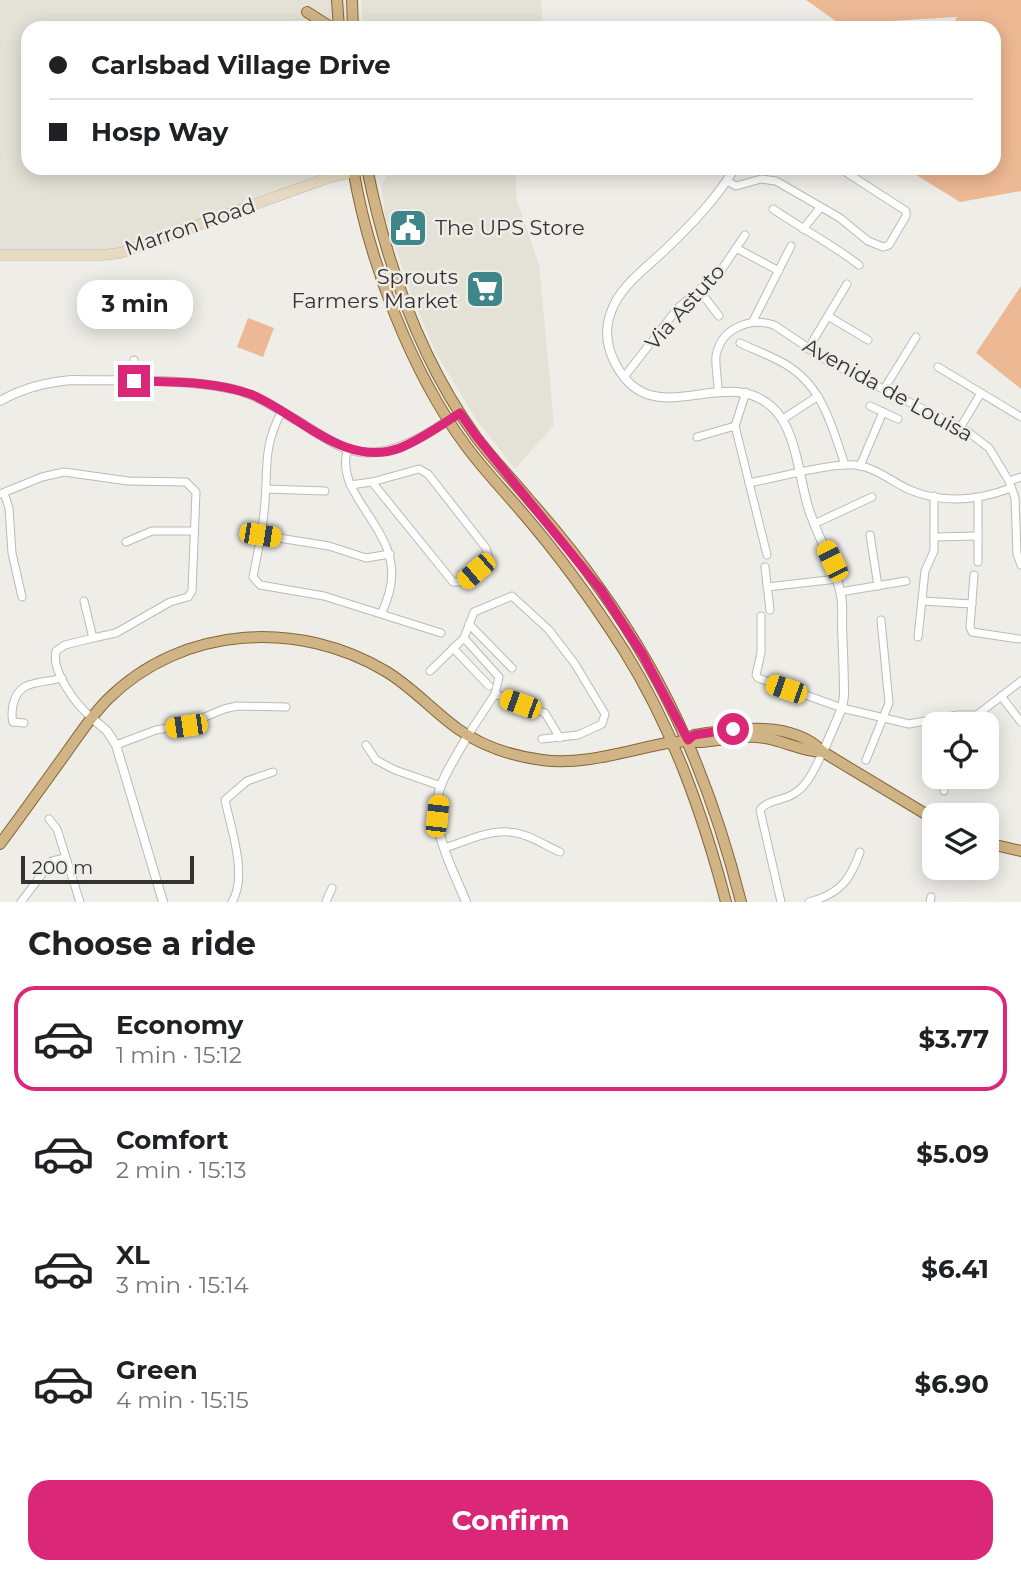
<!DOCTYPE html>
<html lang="en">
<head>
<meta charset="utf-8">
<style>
  body { margin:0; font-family:Montserrat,sans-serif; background:#f6f6f6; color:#202124; height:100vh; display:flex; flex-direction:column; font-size:26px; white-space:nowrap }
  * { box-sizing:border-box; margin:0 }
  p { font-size:23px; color:#757577 }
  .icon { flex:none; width:38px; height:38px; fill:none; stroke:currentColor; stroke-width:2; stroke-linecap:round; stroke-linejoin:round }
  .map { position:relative; height:902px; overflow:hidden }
  .side { display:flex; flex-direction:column; background:#fff; flex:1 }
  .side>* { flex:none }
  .hud { position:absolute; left:21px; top:21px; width:980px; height:154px; border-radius:21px; box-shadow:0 4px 18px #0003; display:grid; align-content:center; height:154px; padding:0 28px; background:#fff }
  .tools { position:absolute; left:922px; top:712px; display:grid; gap:14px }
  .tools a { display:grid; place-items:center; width:77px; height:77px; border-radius:14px; background:#fff; box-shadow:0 4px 18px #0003; font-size:35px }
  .scale { position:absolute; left:21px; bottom:18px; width:173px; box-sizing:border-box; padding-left:7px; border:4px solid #343331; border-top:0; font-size:19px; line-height:24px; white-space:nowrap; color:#343331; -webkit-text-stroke:5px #eeede8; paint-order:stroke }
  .end { position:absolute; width:32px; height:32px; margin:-16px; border:9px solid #db2777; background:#fff; box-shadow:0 0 0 4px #fff }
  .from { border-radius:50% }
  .bubble { position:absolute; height:49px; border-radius:21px; background:#fff; box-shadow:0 4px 18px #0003; font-size:23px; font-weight:700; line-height:49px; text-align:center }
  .car { position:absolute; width:21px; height:42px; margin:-21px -10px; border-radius:9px; box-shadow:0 0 5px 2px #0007; background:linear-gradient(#f5c518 24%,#345 0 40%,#f5c518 0 76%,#345 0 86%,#f5c518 0) }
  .hud b { display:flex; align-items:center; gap:24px; height:66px; font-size:26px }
  .hud b+b { border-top:2px solid #e0e0e0 }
  .hud i { width:18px; height:18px; background:#202124 }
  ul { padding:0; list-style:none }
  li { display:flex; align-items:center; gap:21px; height:105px; margin:0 14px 10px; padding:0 14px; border:4px solid transparent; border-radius:21px }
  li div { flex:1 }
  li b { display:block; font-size:26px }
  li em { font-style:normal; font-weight:700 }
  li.selected { border-color:#db2777 }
  li>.icon { width:63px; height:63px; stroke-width:1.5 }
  h2 { padding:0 28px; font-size:32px; line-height:84px }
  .cta { display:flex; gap:14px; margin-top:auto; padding:14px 28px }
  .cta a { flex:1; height:80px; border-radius:21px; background:#db2777; color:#fff; font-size:28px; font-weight:700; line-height:80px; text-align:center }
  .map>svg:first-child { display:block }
  .built { fill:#e4e1d6 }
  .green { fill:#edb894 }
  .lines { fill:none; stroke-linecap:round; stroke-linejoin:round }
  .minor-casing { stroke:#bbbab5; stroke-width:9 }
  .tertiary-casing { stroke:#bbbab5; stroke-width:10 }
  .secondary-casing { stroke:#bbbab5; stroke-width:11 }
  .primary-casing { stroke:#866633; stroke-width:12 }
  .minor { stroke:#fff; stroke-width:7 }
  .tertiary { stroke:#fff; stroke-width:8 }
  .secondary { stroke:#e8dac2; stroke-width:10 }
  .primary { stroke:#d1b485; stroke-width:10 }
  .route { stroke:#db2777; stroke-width:9 }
  .labels { text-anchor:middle; stroke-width:5; stroke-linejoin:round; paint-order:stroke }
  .street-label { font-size:21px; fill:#343331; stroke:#eeede8 }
  .poi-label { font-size:21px; fill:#343331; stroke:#eeede8; text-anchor:start }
</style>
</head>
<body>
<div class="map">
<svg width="1021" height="902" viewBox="0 0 1021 902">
  <rect width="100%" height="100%" fill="#eeede8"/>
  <!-- built -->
  <g class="built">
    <polygon points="0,0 345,0 347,28 28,28 28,168 360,168 124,252 0,255"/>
    <polygon points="361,0 541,0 543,28 363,28"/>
    <polygon points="443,168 515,168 517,201 539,264 554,425 515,469 476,419 436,353 410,291 385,216 381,185 387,176"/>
  </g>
  <!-- green -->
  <g class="green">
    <polygon points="806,0 1021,0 1021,191 960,202 905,168 994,168 994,28 952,28 957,17 840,24"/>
    <polygon points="1021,286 1021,389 976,353"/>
    <polygon points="248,318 274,328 263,357 237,347"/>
  </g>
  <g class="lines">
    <defs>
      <g id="minor">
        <polyline points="727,181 736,186 761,179 776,181 840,218 868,241 883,247 889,245 906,216 906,211 844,171 836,168"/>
        <path d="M 773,209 C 802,229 832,244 859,265"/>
        <polyline points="803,229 820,208"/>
        <polyline points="736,248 779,271"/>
        <polyline points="699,290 719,316"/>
        <polyline points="828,316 868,340"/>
        <polyline points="753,321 791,246"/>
        <path d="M 740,343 C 755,350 771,356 785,364 C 823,386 832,427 845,465"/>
        <polyline points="808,349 847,284"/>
        <polyline points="938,367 1021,417"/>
        <polyline points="624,377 678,308 720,272 745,235"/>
        <polyline points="134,381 134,360"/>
        <polyline points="884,389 916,337"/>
        <path d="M 718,390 C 718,379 715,366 716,356 C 721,328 750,317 774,325 L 831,363 L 967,431 L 989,448 L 1009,481 L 1015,498 L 1017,554 L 1021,565"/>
        <polyline points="746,392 735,426 767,555"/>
        <polyline points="870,406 898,419"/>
        <path d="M 282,411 C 261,449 269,473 264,512 C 262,534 257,556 253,577 L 260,585 L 324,596 L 441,633"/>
        <polyline points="783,419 818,396"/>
        <polyline points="960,428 981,393"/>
        <polyline points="697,437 735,426"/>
        <path d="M 348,448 C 331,498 407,530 389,593 C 387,600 385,607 381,613"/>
        <polyline points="860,466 883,412"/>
        <polygon points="419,469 428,474 486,548 489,559 462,582 453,582 372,482"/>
        <polyline points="1009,481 1021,477"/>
        <path d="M 749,483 C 777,478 829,463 856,465 C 877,468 892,482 910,490 C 943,504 979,500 1011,488"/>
        <polyline points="350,485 372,482"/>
        <polyline points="266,489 325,491"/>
        <polyline points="4,493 9,508 12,553 22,597"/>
        <polyline points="0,494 42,477 64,472 128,481 186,482 196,492 192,591 188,597 170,602 116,633 93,638"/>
        <polyline points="978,498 978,562"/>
        <polyline points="814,524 872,497"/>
        <polyline points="260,535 329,546 366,558 390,554"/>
        <polyline points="870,535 878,586"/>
        <polyline points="934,537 978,536"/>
        <polyline points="126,542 152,531 194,531"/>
        <polyline points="765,567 770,610"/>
        <polyline points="974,575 970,627 972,632 1019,639"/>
        <polyline points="767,587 837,579"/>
        <polyline points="840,592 906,581"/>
        <path d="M 84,601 L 93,638 L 65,645 L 56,651 C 51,671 76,705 92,718"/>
        <polyline points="922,601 972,604"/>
        <polyline points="761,616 761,653 756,675 758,678 842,708 909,724 958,715 977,715 1021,681"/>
        <polyline points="469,624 512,668"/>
        <polyline points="918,637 925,571 934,551 934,496"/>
        <polyline points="464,638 499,677 495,694"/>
        <polyline points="453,648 489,686"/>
        <polyline points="430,671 464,638 474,612 512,596 549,630 575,664 605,714 602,724 578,735 542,739"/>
        <polyline points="1001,696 1021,722"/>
        <path d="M 24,723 L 13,722 C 11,716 12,712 13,705 C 18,679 41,684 62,678"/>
        <polyline points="468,735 495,694 545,713 560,738"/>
        <polyline points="116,745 156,730 186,725 224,709 237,706 286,707"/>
        <polyline points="366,745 376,760 395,770 441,786"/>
        <polyline points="987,755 994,753"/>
        <polyline points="866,760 889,703 881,620"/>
        <polyline points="944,777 944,791"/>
        <polyline points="49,819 57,829 80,902"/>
        <path d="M 445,848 C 464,842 488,830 509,832 C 527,833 544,845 560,852"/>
        <polyline points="21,902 52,861 65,858"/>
        <path d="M 232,902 C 248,876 231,829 225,800 L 247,781 L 273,772"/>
        <polyline points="326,902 332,888"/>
        <path d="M 781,902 L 760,810 C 768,799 784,801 795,793 C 809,784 815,767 823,752"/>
        <path d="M 809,902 C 839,894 850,881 860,852"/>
        <polyline points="930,902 931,897"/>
      </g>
      <g id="tertiary">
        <path d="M 735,168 C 716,199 692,224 666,249 C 646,268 620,286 611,312 C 604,330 607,347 615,363 C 652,436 723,363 772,407 C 797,429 799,480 809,510 C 819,540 835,564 841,595 C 843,605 842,616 842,627 C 843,650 844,673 844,696 L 842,708 L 823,752"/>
        <path d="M 0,401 C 23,388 46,382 72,380 C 125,381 181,378 233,389 C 254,394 273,406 291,417 C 308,426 324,439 342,447 C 386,465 425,435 460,413"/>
        <polyline points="92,718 107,731 116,745 163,902"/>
        <path d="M 466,902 C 452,867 428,826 440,788 C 446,770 459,752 468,735"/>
      </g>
      <polyline id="secondary" points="0,255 103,255 120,253 328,178 367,169"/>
      <g id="primary">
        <polyline points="337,0 339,28"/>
        <polyline points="352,0 353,28"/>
        <polyline points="307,12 332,28"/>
        <path d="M 353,168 C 368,259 411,372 466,446 C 483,469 503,490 521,511 C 559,555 594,603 625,652 C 673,729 703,815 726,902"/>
        <path d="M 367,168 C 386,262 419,358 476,437 C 493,460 513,480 531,502 C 555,529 579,559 600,589 C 670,686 712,787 741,902"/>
        <path d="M 690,738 L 694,735 C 734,729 792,719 823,752 L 934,819"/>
        <polyline points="987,843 1021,851"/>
        <path d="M 0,844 C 23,813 46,781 69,749 C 81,732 93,714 108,699 C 183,625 299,619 387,672 C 413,688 433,711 458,729 C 482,746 512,756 542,760 C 586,766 630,749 673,742 C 682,741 691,742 700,742 C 723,741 740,734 765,738 C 785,741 803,752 823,752"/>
      </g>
    </defs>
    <!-- minor casing -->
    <use href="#minor" class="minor-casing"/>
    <!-- tertiary casing -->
    <use href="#tertiary" class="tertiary-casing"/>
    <!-- secondary casing -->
    <use href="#secondary" class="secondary-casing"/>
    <!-- primary casing -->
    <use href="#primary" class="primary-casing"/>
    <!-- minor -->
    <use href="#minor" class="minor"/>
    <!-- tertiary -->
    <use href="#tertiary" class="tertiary"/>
    <!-- secondary -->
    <use href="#secondary" class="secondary"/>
    <!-- primary -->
    <use href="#primary" class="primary"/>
  </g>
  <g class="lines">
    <!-- route -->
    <path class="route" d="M 134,381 C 172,382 214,381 250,394 C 298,413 344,469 400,448 C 422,439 441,425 460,413 L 477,437 L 601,590 L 643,655 L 688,740 L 694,735 L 733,729"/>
  </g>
  <!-- icons -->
  <defs>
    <symbol id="civic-square" viewBox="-11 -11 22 22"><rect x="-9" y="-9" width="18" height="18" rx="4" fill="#3e8689" stroke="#eeede8"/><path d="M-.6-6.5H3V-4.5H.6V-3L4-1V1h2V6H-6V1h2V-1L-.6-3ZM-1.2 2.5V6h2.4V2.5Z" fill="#fff"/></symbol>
    <symbol id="supermarket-square" viewBox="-11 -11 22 22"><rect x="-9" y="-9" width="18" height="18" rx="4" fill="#3e8689" stroke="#eeede8"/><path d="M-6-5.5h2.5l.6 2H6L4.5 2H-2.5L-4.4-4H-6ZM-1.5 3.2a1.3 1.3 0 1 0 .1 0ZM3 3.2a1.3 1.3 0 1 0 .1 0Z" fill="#fff"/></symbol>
  </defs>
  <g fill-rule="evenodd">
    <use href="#civic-square" x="386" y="206" width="44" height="44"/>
    <use href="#supermarket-square" x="463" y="267" width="44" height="44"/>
  </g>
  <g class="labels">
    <!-- street labels -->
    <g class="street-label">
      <text transform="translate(190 227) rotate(-19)" y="7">Marron Road</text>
      <text transform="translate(685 307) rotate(-48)" y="7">Via Astuto</text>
      <text transform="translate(888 390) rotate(29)" y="7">Avenida de Louisa</text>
    </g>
    <!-- poi labels -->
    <g class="poi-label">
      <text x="435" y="235">The UPS Store</text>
      <text x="458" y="284" text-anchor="end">Sprouts<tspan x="458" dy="24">Farmers Market</tspan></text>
    </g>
  </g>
</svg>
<div class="tools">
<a><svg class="icon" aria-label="locate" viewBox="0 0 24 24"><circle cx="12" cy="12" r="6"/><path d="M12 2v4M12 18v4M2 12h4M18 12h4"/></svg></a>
<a><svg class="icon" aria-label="layers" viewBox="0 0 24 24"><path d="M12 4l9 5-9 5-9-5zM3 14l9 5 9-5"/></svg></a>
</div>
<div class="scale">200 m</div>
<i class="end from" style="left:733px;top:729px"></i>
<i class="end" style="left:134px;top:381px"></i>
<div class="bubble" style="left:77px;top:280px;width:116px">3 min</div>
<i class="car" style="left:260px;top:535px;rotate:99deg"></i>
<i class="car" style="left:832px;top:561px;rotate:334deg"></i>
<i class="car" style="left:476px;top:571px;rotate:229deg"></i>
<i class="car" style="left:786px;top:689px;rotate:289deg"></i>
<i class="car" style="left:520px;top:704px;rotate:290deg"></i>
<i class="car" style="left:186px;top:726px;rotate:262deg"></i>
<i class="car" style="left:437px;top:816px;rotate:6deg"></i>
<div class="hud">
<b><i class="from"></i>Carlsbad Village Drive</b>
<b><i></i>Hosp Way</b>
</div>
</div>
<section class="side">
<h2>Choose a ride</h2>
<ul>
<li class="selected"><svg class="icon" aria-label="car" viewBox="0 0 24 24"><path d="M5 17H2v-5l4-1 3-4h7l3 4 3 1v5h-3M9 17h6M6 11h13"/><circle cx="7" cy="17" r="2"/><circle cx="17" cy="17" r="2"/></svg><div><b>Economy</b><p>1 min · 15:12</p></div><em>$3.77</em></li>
<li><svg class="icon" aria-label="car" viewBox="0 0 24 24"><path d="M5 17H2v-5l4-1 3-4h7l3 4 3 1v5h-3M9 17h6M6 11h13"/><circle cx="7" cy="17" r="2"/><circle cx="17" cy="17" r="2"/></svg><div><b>Comfort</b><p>2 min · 15:13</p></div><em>$5.09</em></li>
<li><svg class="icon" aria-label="car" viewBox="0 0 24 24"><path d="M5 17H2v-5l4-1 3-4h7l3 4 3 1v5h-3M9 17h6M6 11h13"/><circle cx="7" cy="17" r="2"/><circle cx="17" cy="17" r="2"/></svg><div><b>XL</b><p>3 min · 15:14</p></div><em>$6.41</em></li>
<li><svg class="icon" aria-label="car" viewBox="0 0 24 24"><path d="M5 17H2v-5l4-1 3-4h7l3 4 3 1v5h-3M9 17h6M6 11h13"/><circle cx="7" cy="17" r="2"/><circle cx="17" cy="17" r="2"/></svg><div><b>Green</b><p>4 min · 15:15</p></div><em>$6.90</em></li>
</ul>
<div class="cta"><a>Confirm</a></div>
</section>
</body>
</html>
